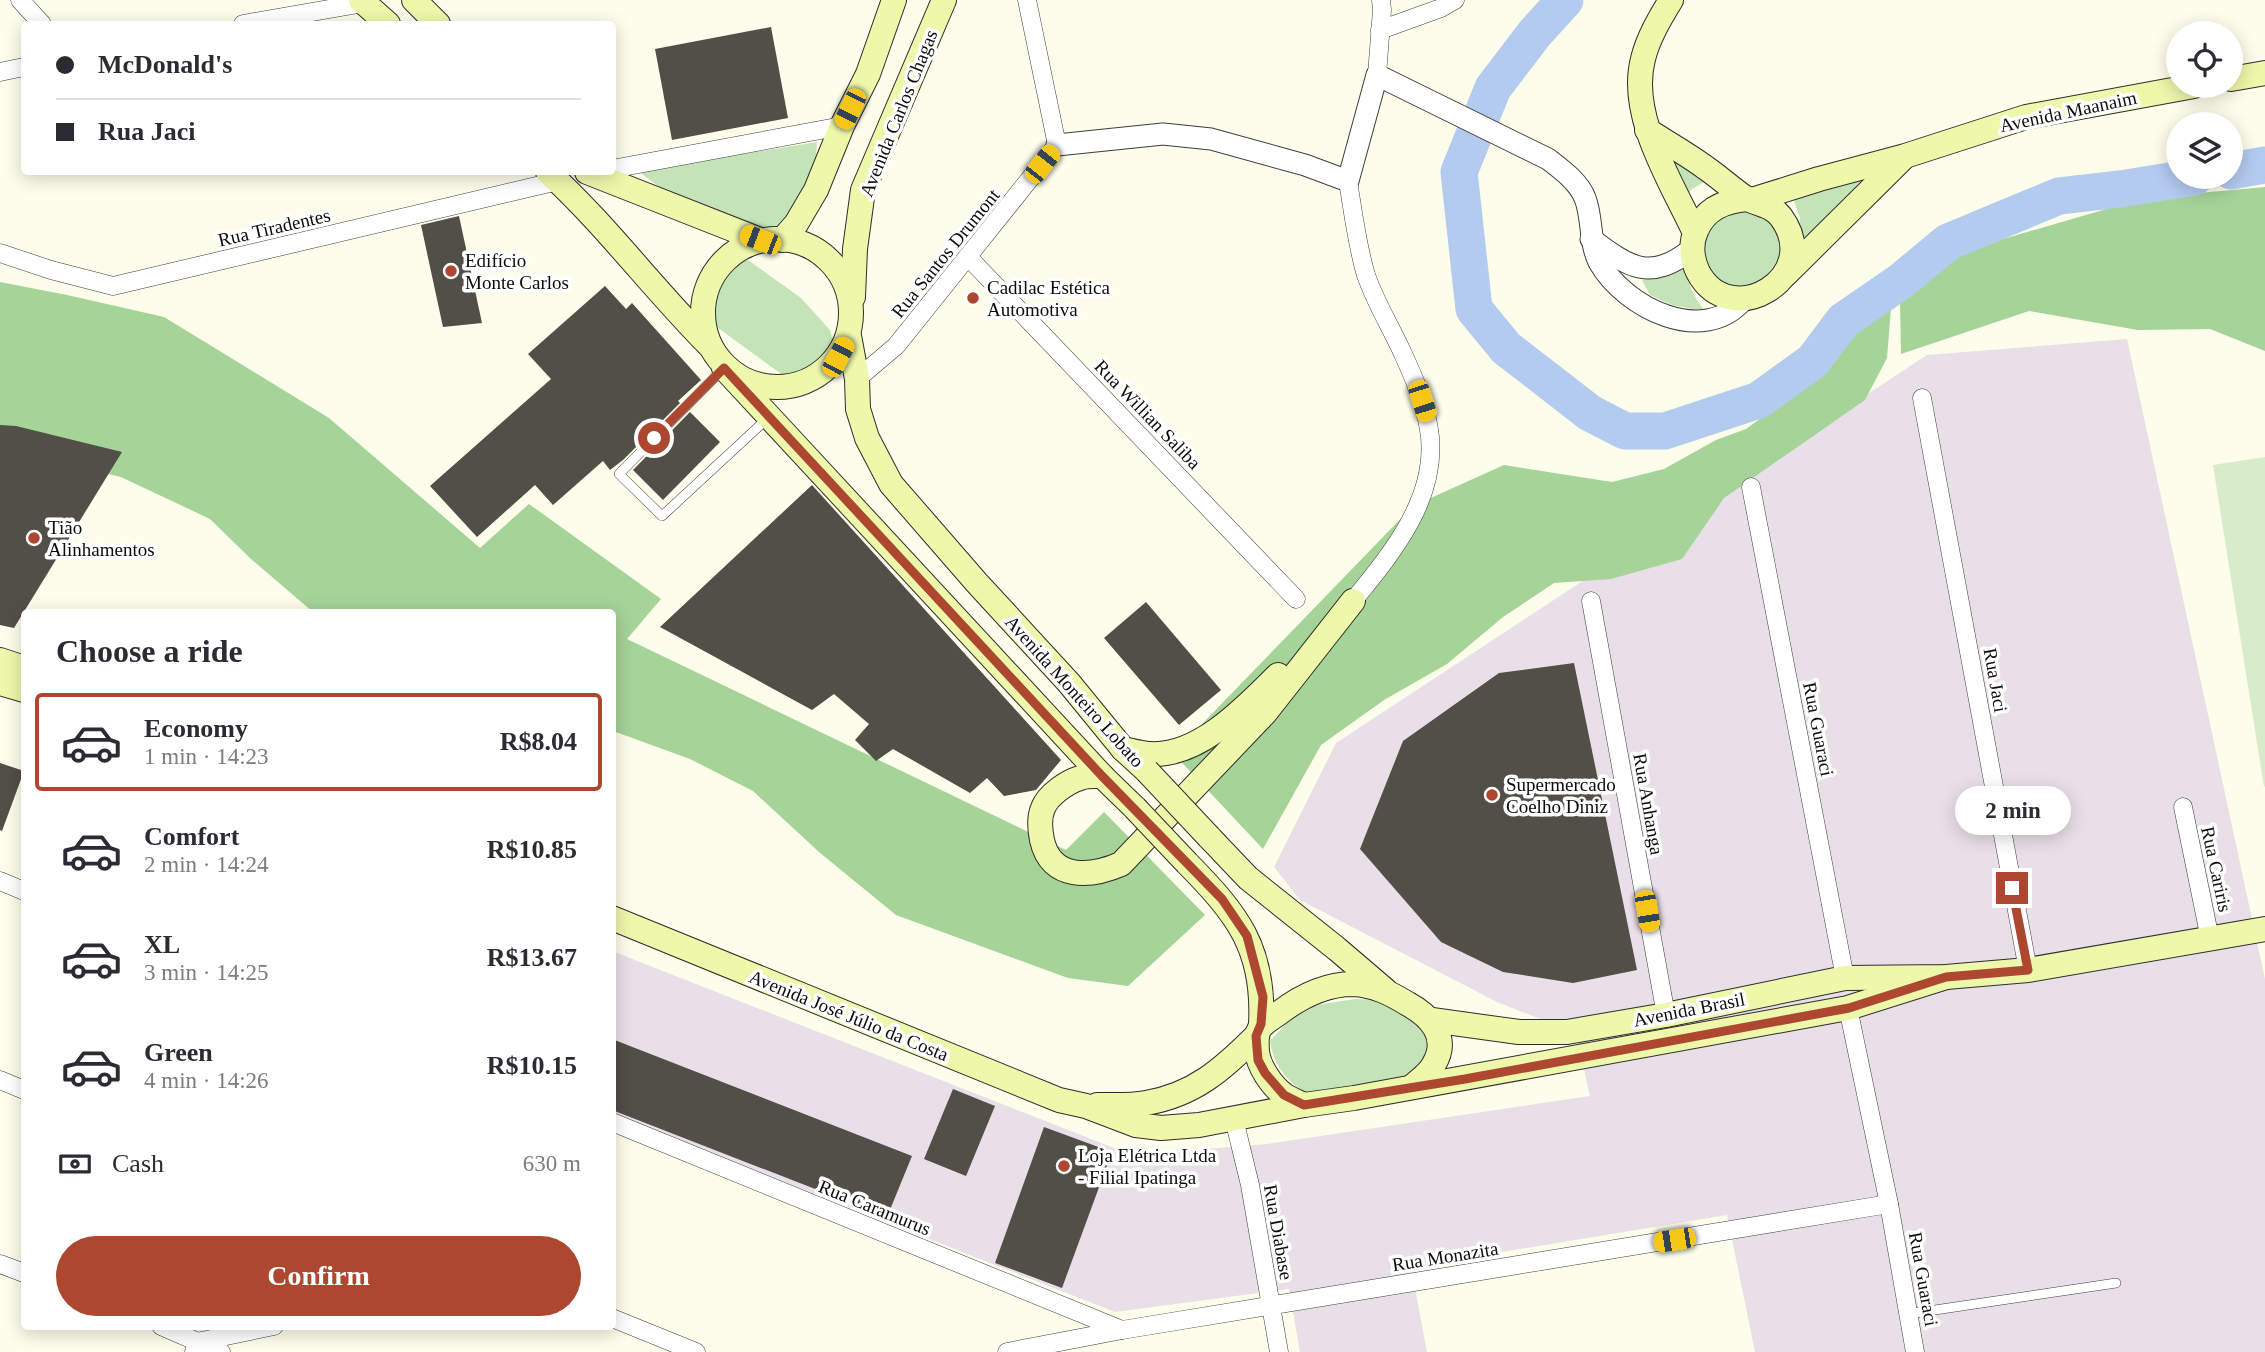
<!DOCTYPE html>
<html lang="en">
<head>
<meta charset="utf-8">
<style>
  body { margin:0; font-family:"Times New Roman",serif; background:#f7f7f7; color:#2b2b33; height:100vh; display:flex; flex-direction:column; font-size:26px; white-space:nowrap }
  * { box-sizing:border-box; margin:0 }
  p { font-size:23px; color:#7c7c81 }
  .icon { flex:none; width:38px; height:38px; fill:none; stroke:currentColor; stroke-width:2; stroke-linecap:round; stroke-linejoin:round }
  .map { position:relative; flex:1; overflow:hidden }
  .details { position:absolute; left:21px; top:609px; width:595px; height:721px; display:flex; flex-direction:column; background:#fff; border-radius:7px; box-shadow:0 4px 18px #0003 }
  .details>* { flex:none }
  .top-card { position:absolute; left:21px; top:21px; width:595px; height:154px; border-radius:7px; box-shadow:0 4px 18px #0003; display:grid; align-content:center; height:154px; padding:0 35px; background:#fff }
  .buttons { position:absolute; left:2166px; top:21px; display:grid; gap:14px }
  .buttons a { display:grid; place-items:center; width:77px; height:77px; border-radius:50%; background:#fff; box-shadow:0 4px 18px #0003; font-size:35px }
  .end { position:absolute; width:32px; height:32px; margin:-16px; border:9px solid #ae4730; background:#fff; box-shadow:0 0 0 4px #fff }
  .from { border-radius:50% }
  .bubble { position:absolute; height:49px; border-radius:24px; background:#fff; box-shadow:0 4px 18px #0003; font-size:23px; font-weight:700; line-height:49px; text-align:center }
  .car { position:absolute; width:21px; height:42px; margin:-21px -10px; border-radius:9px; box-shadow:0 0 5px 2px #0007; background:linear-gradient(#f5c518 24%,#345 0 40%,#f5c518 0 76%,#345 0 86%,#f5c518 0) }
  .top-card b { display:flex; align-items:center; gap:24px; height:66px; font-size:26px }
  .top-card b+b { border-top:2px solid #e1e1e2 }
  .top-card i { width:18px; height:18px; background:#2b2b33 }
  ul { padding:0; list-style:none }
  li { display:flex; align-items:center; gap:21px; height:98px; margin:0 14px 10px; padding:0 21px; border:4px solid transparent; border-radius:7px }
  li div { flex:1 }
  li b { display:block; font-size:26px }
  li em { font-style:normal; font-weight:700 }
  li.on { border-color:#ae4730 }
  li>.icon { width:63px; height:63px; stroke-width:1.5 }
  h2 { padding:0 35px; font-size:32px; line-height:84px }
  .pay { display:flex; align-items:center; gap:18px; height:77px; padding:0 35px; font-size:26px }
  .pay p { margin-inline-start:auto }
  .cta { display:flex; gap:14px; margin-top:auto; padding:14px 35px }
  .cta a { flex:1; height:80px; border-radius:42px; background:#ae4730; color:#fff; font-size:28px; font-weight:700; line-height:80px; text-align:center }
  .map>svg:first-child { display:block }
  .industrial { fill:#e9dfe8 }
  .green { fill:#c4e4b8 }
  .forest { fill:#a5d398 }
  .pitch { fill:#d7ecc9 }
  .lines { fill:none; stroke-linecap:round; stroke-linejoin:round }
  .river { stroke:#b4cbf0; stroke-width:37 }
  .building { fill:#524e48 }
  .service-casing { stroke:#3e3e3e; stroke-width:10 }
  .minor-casing { stroke:#3e3e3e; stroke-width:19 }
  .tertiary-casing { stroke:#3e3e3e; stroke-width:23 }
  .secondary-casing { stroke:#2d2d2d; stroke-width:26 }
  .service { stroke:#fff; stroke-width:9 }
  .minor { stroke:#fff; stroke-width:18 }
  .tertiary { stroke:#fff; stroke-width:21 }
  .secondary { stroke:#eef8ab; stroke-width:24 }
  .secondary-bridge-casing { stroke:#2d2d2d; stroke-width:26; stroke-linecap:butt }
  .secondary-bridge { stroke:#eef8ab; stroke-width:24 }
  .route { stroke:#ae4730; stroke-width:9 }
  .poi-dot { fill:#ae4730; stroke:#fff; stroke-width:2.5 }
  .labels { text-anchor:middle; stroke-width:7; stroke-linejoin:round; paint-order:stroke }
  .street-label { font-size:19px; fill:#0b0b0b; stroke:#fff }
  .poi-label { font-size:19px; fill:#0b0b0b; stroke:#fff; text-anchor:start }
</style>
</head>
<body>
<div class="map">
<svg width="2265" height="1352" viewBox="0 0 2265 1352">
  <rect width="100%" height="100%" fill="#fcfdea"/>
  <!-- industrial -->
  <polygon class="industrial" points="2127,339 2265,979 2265,1352 1755,1352 1727,1215 1411,1267 1427,1352 1300,1352 1289,1289 1115,1312 613,1115 612,951 1132,1155 1267,1144 1590,1096 1576,1033 1497,1002 1300,900 1274,867 1336,743 1927,355"/>
  <!-- green -->
  <g class="green">
    <polygon points="817,142 815,171 805,200 775,229 766,233 667,193 638,171"/>
    <polygon points="1665,145 1713,177 1692,189 1686,196"/>
    <polygon points="1872,177 1828,223 1797,241 1800,218 1793,198"/>
    <polygon points="1728,209 1768,214 1787,250 1767,284 1726,287 1706,268 1702,241 1707,227"/>
    <path d="M 748,260 L 801,298 L 830,330 L 834,347 L 822,363 L 809,373 L 784,376 L 710,322 C 711,293 719,284 735,262 Z"/>
    <path d="M 1687,264 C 1687,284 1693,296 1705,311 L 1672,305 L 1650,295 L 1642,280 L 1674,272 Z"/>
    <path d="M 1355,999 L 1386,1000 L 1424,1029 L 1430,1043 L 1428,1062 L 1411,1077 L 1308,1095 C 1287,1081 1274,1067 1270,1041 L 1294,1015 L 1316,1005 Z"/>
  </g>
  <!-- forest -->
  <g class="forest">
    <polygon points="2265,187 2265,351 2210,329 2138,330 2029,311 1901,354 1900,300 1969,249 2144,198"/>
    <polygon points="0,282 67,295 164,317 329,418 480,548 529,504 661,599 627,639 1066,850 1104,812 1205,915 1128,986 1068,978 896,915 819,852 753,791 690,759 613,731 612,612 313,612 251,559 210,519 121,477 31,456 0,454"/>
    <polygon points="1891,308 1887,358 1865,400 1724,498 1682,559 1611,579 1554,583 1503,617 1447,664 1384,700 1321,745 1263,849 1171,751 1175,752 1413,506 1504,465 1612,482 1664,469 1716,440 1746,429 1804,387 1866,313"/>
  </g>
  <!-- pitch -->
  <polygon class="pitch" points="2265,457 2265,786 2264,787 2213,465"/>
  <g class="lines">
    <!-- river -->
    <g class="river">
      <polyline points="1565,0 1535,33 1493,88 1459,172 1474,309 1506,348 1590,413 1625,431 1665,431 1759,400 1813,361 1843,321 1901,281 1948,242 2059,196 2120,189 2195,177"/>
      <polyline points="2231,171 2265,165"/>
    </g>
  </g>
  <!-- building -->
  <g class="building">
    <polygon points="771,27 788,118 672,140 655,49"/>
    <polygon points="459,216 482,323 443,327 421,225"/>
    <polygon points="605,286 626,309 632,303 701,380 678,401 680,403 623,460 610,470 603,461 553,505 535,485 477,537 430,486 551,379 528,354"/>
    <polygon points="690,412 720,442 663,500 633,470"/>
    <polygon points="0,425 16,426 122,452 14,628 0,625"/>
    <polygon points="812,485 1061,760 1036,790 1004,796 987,778 970,793 893,749 876,761 855,740 869,724 834,694 812,710 660,627"/>
    <polygon points="1146,602 1221,690 1179,725 1104,638"/>
    <polygon points="1574,663 1637,970 1573,983 1503,972 1441,942 1360,849 1403,741 1499,673"/>
    <polygon points="0,763 24,771 2,831 0,830"/>
    <polygon points="612,1039 912,1156 887,1217 612,1110"/>
    <polygon points="953,1089 995,1106 966,1176 924,1159"/>
    <polygon points="1044,1127 1112,1152 1062,1288 995,1263"/>
  </g>
  <g class="lines">
    <defs>
      <g id="service">
        <polyline points="723,369 619,474 662,516 769,417"/>
        <polyline points="1908,1314 2116,1283"/>
      </g>
      <g id="minor">
        <polyline points="20,0 42,24"/>
        <polyline points="243,24 364,3"/>
        <polyline points="1380,30 1441,8 1455,0"/>
        <polyline points="0,72 24,67"/>
        <polyline points="1377,75 1382,10 1381,0"/>
        <polyline points="612,169 842,126"/>
        <path d="M 1348,181 C 1353,212 1357,245 1366,275 C 1376,304 1392,329 1404,356 C 1416,382 1427,409 1430,437 C 1436,501 1391,554 1353,601"/>
        <polyline points="0,253 51,270 113,286 558,181"/>
        <polyline points="969,258 1296,599"/>
        <polyline points="857,379 896,346 1057,145 1027,0"/>
        <polyline points="1922,398 2028,970"/>
        <polyline points="1751,487 1845,978"/>
        <polyline points="1591,601 1666,1015"/>
        <polyline points="2183,807 2210,939"/>
        <polyline points="0,881 24,891"/>
        <polyline points="1848,1008 1889,1204 1915,1352"/>
        <polyline points="0,1080 24,1090"/>
        <polyline points="1234,1119 1250,1185 1279,1352"/>
        <polyline points="612,1122 1122,1330"/>
        <polyline points="0,1264 24,1273"/>
        <polyline points="612,1318 696,1352"/>
        <polyline points="161,1326 221,1352"/>
        <polyline points="194,1352 197,1342 274,1326"/>
        <polyline points="1007,1352 1122,1330 1889,1204"/>
      </g>
      <g id="tertiary">
        <path d="M 1057,145 L 1163,134 L 1211,139 L 1305,165 L 1348,181 L 1377,75 L 1548,159 C 1562,170 1578,181 1585,198 C 1593,219 1589,242 1599,262 C 1625,308 1704,347 1744,299"/>
        <path d="M 1591,239 C 1630,268 1650,282 1692,249"/>
      </g>
      <g id="secondary">
        <polyline points="361,0 388,24"/>
        <polyline points="414,0 438,24"/>
        <path d="M 1671,0 C 1660,18 1648,38 1643,59 C 1628,116 1672,183 1695,233"/>
        <polyline points="2231,79 2265,73"/>
        <path d="M 1647,130 C 1667,143 1687,154 1706,168 C 1719,177 1731,188 1744,197 C 1757,205 1771,204 1781,217 C 1825,277 1730,333 1698,272 C 1692,260 1690,244 1696,231 C 1705,209 1724,201 1747,199"/>
        <path d="M 548,172 C 606,225 654,290 710,346"/>
        <polyline points="587,172 760,240"/>
        <polyline points="1752,200 1819,179 1905,156 2026,117 2194,86"/>
        <circle cx="777" cy="313" r="74"/>
        <polyline points="782,240 796,224 816,190 842,126 868,74 894,0"/>
        <polyline points="1786,274 1902,159"/>
        <polyline points="853,297 855,249 863,190 944,0"/>
        <polyline points="849,336 857,379 858,409 867,438 891,484 977,583 1069,683 1123,749 1147,771"/>
        <polyline points="724,368 1102,776 1135,808"/>
        <polyline points="0,660 24,668"/>
        <polyline points="0,683 24,690"/>
        <path d="M 1123,749 C 1132,751 1142,754 1150,754 C 1199,757 1246,707 1278,675"/>
        <path d="M 1102,776 C 1095,776 1087,775 1080,778 C 1067,782 1048,795 1043,808 C 1039,817 1040,830 1042,840 C 1051,881 1091,877 1121,864 L 1265,713 L 1353,601"/>
        <polyline points="1209,837 1248,878 1337,949 1385,990"/>
        <path d="M 1187,863 C 1237,914 1265,948 1261,1024"/>
        <polyline points="612,918 1059,1100 1086,1106 1136,1125 1161,1128 1199,1125 1304,1105 1354,1098 1848,1008 1946,977"/>
        <polyline points="1432,1020 1519,1032 1567,1032 1666,1015 1845,978 1946,977 2028,970 2265,929"/>
        <path d="M 1097,1105 C 1113,1105 1130,1106 1146,1103 C 1194,1095 1223,1069 1256,1036"/>
        <path d="M 1304,1105 C 1298,1102 1290,1099 1284,1095 C 1272,1086 1258,1066 1257,1051 C 1255,1026 1261,1026 1279,1013 C 1300,997 1326,984 1353,984 C 1374,985 1390,993 1408,1004 C 1430,1016 1450,1037 1434,1064 C 1430,1073 1419,1080 1412,1087"/>
      </g>
    </defs>
    <!-- service casing -->
    <use href="#service" class="service-casing"/>
    <!-- minor casing -->
    <use href="#minor" class="minor-casing"/>
    <!-- tertiary casing -->
    <use href="#tertiary" class="tertiary-casing"/>
    <!-- secondary casing -->
    <use href="#secondary" class="secondary-casing"/>
    <!-- service -->
    <use href="#service" class="service"/>
    <!-- minor -->
    <use href="#minor" class="minor"/>
    <!-- tertiary -->
    <use href="#tertiary" class="tertiary"/>
    <!-- secondary -->
    <use href="#secondary" class="secondary"/>
    <defs>
      <g id="secondary-bridge">
        <polyline points="1147,771 1209,837"/>
        <polyline points="1135,808 1187,863"/>
      </g>
    </defs>
    <!-- secondary-bridge casing -->
    <use href="#secondary-bridge" class="secondary-bridge-casing"/>
    <!-- secondary-bridge -->
    <use href="#secondary-bridge" class="secondary-bridge"/>
  </g>
  <g class="lines">
    <!-- route -->
    <polyline class="route" points="654,438 724,368 1102,776 1222,899 1247,936 1263,997 1261,1024 1256,1036 1258,1060 1265,1073 1284,1095 1304,1105 1465,1079 1849,1008 1946,977 2028,970 2012,888"/>
  </g>
  <!-- markers -->
  <g class="poi-dot">
    <circle cx="451" cy="271" r="7"/>
    <circle cx="973" cy="298" r="7"/>
    <circle cx="34" cy="538" r="7"/>
    <circle cx="1492" cy="795" r="7"/>
    <circle cx="1064" cy="1166" r="7"/>
  </g>
  <g class="labels">
    <!-- street labels -->
    <g class="street-label">
      <text transform="translate(2068 111) rotate(-12)" y="7">Avenida Maanaim</text>
      <text transform="translate(898 113) rotate(-68)" y="7">Avenida Carlos Chagas</text>
      <text transform="translate(274 227) rotate(-13)" y="7">Rua Tiradentes</text>
      <text transform="translate(945 253) rotate(-51)" y="7">Rua Santos Drumont</text>
      <text transform="translate(1148 414) rotate(46)" y="7">Rua Willian Saliba</text>
      <text transform="translate(1996 680) rotate(80)" y="7">Rua Jaci</text>
      <text transform="translate(1075 691) rotate(48)" y="7">Avenida Monteiro Lobato</text>
      <text transform="translate(1819 729) rotate(79)" y="7">Rua Guaraci</text>
      <text transform="translate(1649 804) rotate(80)" y="7">Rua Anhanga</text>
      <text transform="translate(2217 869) rotate(78)" y="7">Rua Cariris</text>
      <text transform="translate(1689 1009) rotate(-11)" y="7">Avenida Brasil</text>
      <text transform="translate(849 1015) rotate(22)" y="7">Avenida José Júlio da Costa</text>
      <text transform="translate(875 1207) rotate(22)" y="7">Rua Caramurus</text>
      <text transform="translate(1279 1232) rotate(80)" y="7">Rua Diabase</text>
      <text transform="translate(1445 1256) rotate(-9)" y="7">Rua Monazita</text>
      <text transform="translate(1924 1279) rotate(80)" y="7">Rua Guaraci</text>
    </g>
    <!-- poi labels -->
    <g class="poi-label">
      <text x="465" y="267">Edifício<tspan x="465" dy="22">Monte Carlos</tspan></text>
      <text x="987" y="294">Cadilac Estética<tspan x="987" dy="22">Automotiva</tspan></text>
      <text x="48" y="534">Tião<tspan x="48" dy="22">Alinhamentos</tspan></text>
      <text x="1506" y="791">Supermercado<tspan x="1506" dy="22">Coelho Diniz</tspan></text>
      <text x="1078" y="1162">Loja Elétrica Ltda<tspan x="1078" dy="22">- Filial Ipatinga</tspan></text>
    </g>
  </g>
</svg>
<div class="buttons">
<a><svg class="icon" aria-label="locate" viewBox="0 0 24 24"><circle cx="12" cy="12" r="6"/><path d="M12 2v4M12 18v4M2 12h4M18 12h4"/></svg></a>
<a><svg class="icon" aria-label="layers" viewBox="0 0 24 24"><path d="M12 4l9 5-9 5-9-5zM3 14l9 5 9-5"/></svg></a>
</div>
<i class="end from" style="left:654px;top:438px"></i>
<i class="end" style="left:2012px;top:888px"></i>
<div class="bubble" style="left:1955px;top:786px;width:116px">2 min</div>
<i class="car" style="left:850px;top:109px;rotate:206deg"></i>
<i class="car" style="left:1042px;top:164px;rotate:38deg"></i>
<i class="car" style="left:760px;top:240px;rotate:291deg"></i>
<i class="car" style="left:838px;top:357px;rotate:28deg"></i>
<i class="car" style="left:1422px;top:401px;rotate:162deg"></i>
<i class="car" style="left:1647px;top:911px;rotate:170deg"></i>
<i class="car" style="left:1674px;top:1240px;rotate:261deg"></i>
<div class="top-card">
<b><i class="from"></i>McDonald's</b>
<b><i></i>Rua Jaci</b>
</div>
<section class="details">
<h2>Choose a ride</h2>
<ul>
<li class="on"><svg class="icon" aria-label="car" viewBox="0 0 24 24"><path d="M5 17H2v-5l4-1 3-4h7l3 4 3 1v5h-3M9 17h6M6 11h13"/><circle cx="7" cy="17" r="2"/><circle cx="17" cy="17" r="2"/></svg><div><b>Economy</b><p>1 min · 14:23</p></div><em>R$8.04</em></li>
<li><svg class="icon" aria-label="car" viewBox="0 0 24 24"><path d="M5 17H2v-5l4-1 3-4h7l3 4 3 1v5h-3M9 17h6M6 11h13"/><circle cx="7" cy="17" r="2"/><circle cx="17" cy="17" r="2"/></svg><div><b>Comfort</b><p>2 min · 14:24</p></div><em>R$10.85</em></li>
<li><svg class="icon" aria-label="car" viewBox="0 0 24 24"><path d="M5 17H2v-5l4-1 3-4h7l3 4 3 1v5h-3M9 17h6M6 11h13"/><circle cx="7" cy="17" r="2"/><circle cx="17" cy="17" r="2"/></svg><div><b>XL</b><p>3 min · 14:25</p></div><em>R$13.67</em></li>
<li><svg class="icon" aria-label="car" viewBox="0 0 24 24"><path d="M5 17H2v-5l4-1 3-4h7l3 4 3 1v5h-3M9 17h6M6 11h13"/><circle cx="7" cy="17" r="2"/><circle cx="17" cy="17" r="2"/></svg><div><b>Green</b><p>4 min · 14:26</p></div><em>R$10.15</em></li>
</ul>
<div class="pay"><svg class="icon" aria-label="cash" viewBox="0 0 24 24"><path d="M3 7h18v10H3z"/><circle cx="12" cy="12" r="2"/></svg>Cash<p>630 m</p></div>
<div class="cta"><a>Confirm</a></div>
</section>
</div>
</body>
</html>
